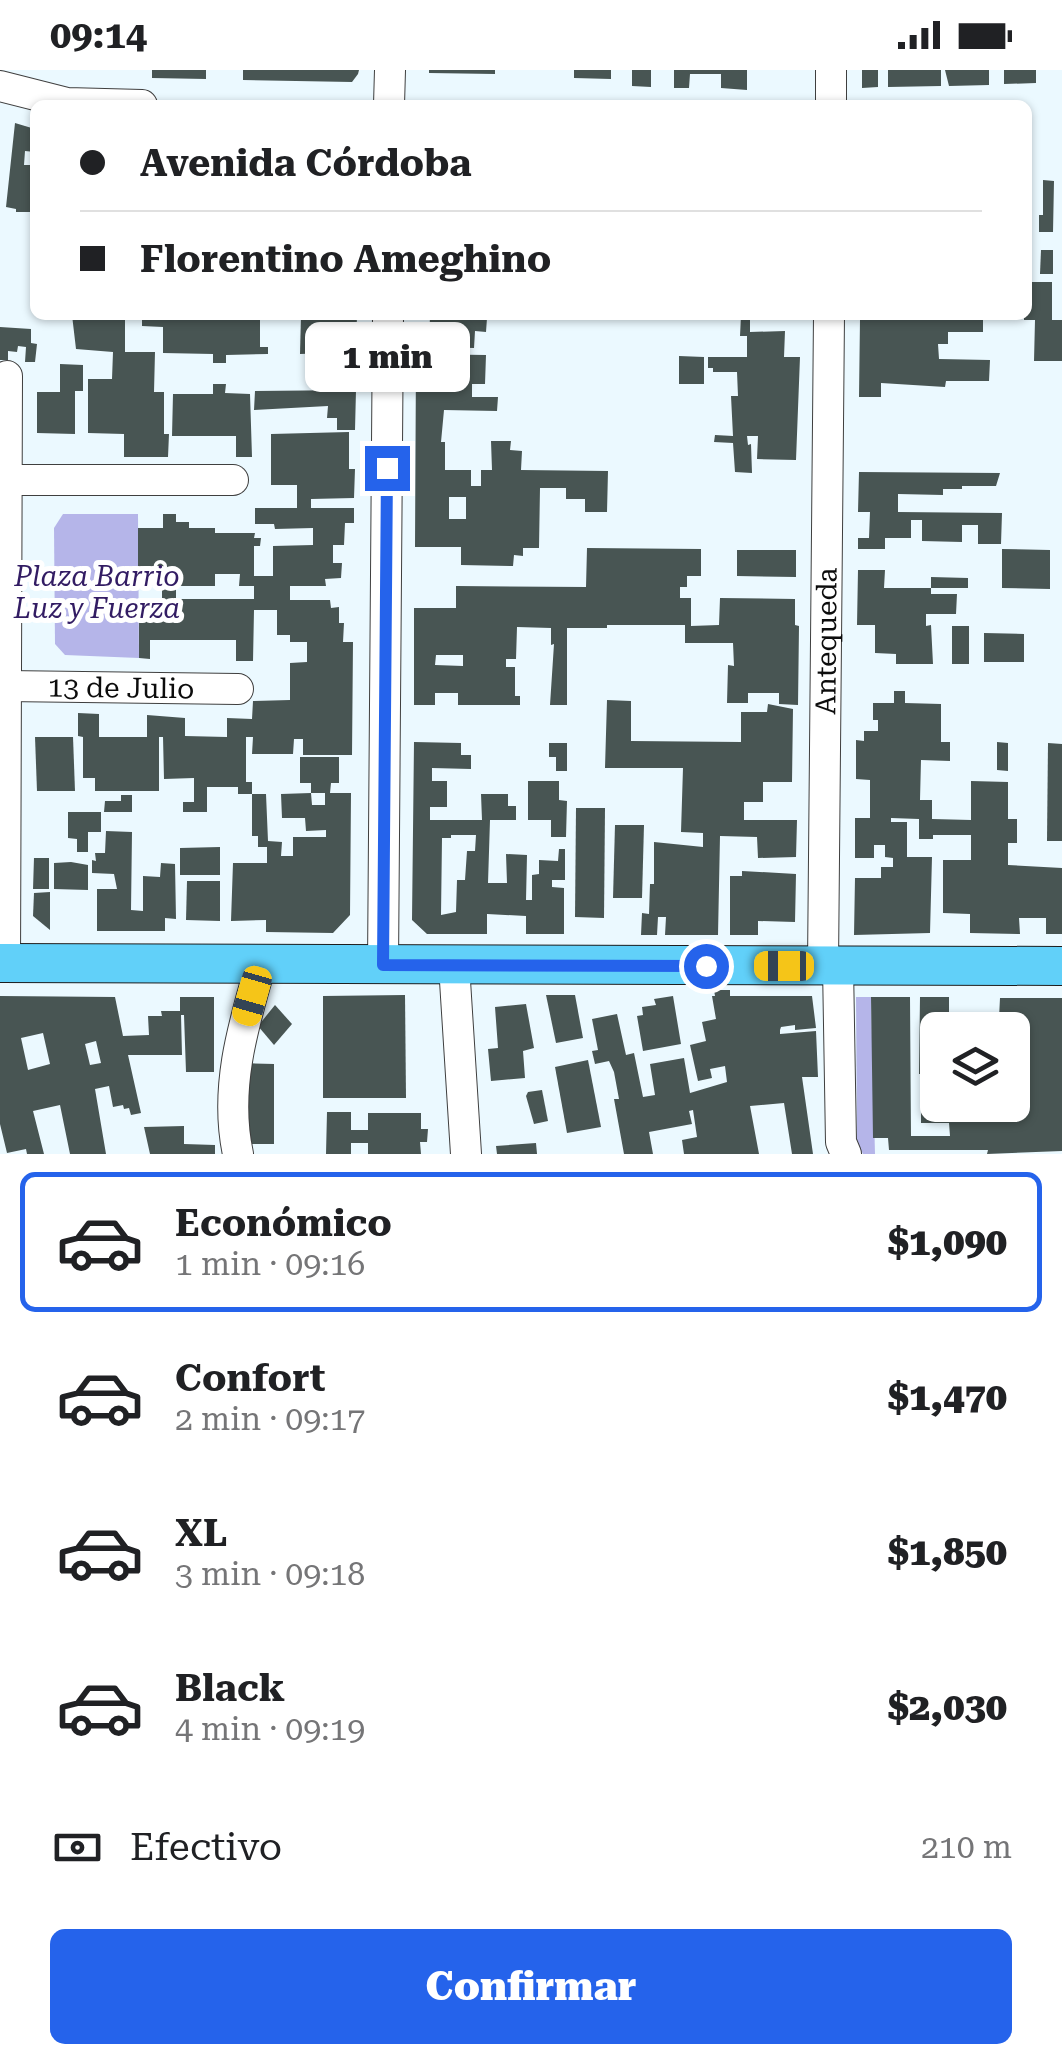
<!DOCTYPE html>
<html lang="es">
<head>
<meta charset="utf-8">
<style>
  body { margin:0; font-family:"Roboto Serif",serif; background:#f6f6f6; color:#202124; height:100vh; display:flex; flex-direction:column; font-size:38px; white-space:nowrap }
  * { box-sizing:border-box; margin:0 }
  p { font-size:32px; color:#757577 }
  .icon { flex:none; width:55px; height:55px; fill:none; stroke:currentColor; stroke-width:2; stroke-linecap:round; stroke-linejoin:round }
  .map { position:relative; height:1084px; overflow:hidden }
  .panel { display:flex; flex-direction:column; background:#fff; flex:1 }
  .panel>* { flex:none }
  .banner { position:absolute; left:30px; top:30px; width:1002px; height:220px; border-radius:15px; box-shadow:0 2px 8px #0004; display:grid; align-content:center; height:220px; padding:0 50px; background:#fff }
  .fabs { position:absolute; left:920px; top:942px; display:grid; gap:20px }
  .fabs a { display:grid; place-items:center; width:110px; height:110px; border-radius:15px; background:#fff; box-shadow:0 2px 8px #0004; font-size:50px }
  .end { position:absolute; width:45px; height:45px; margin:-22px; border:12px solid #2563eb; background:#fff; box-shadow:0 0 0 5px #fff }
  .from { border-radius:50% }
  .bubble { position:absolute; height:70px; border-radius:15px; background:#fff; box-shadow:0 2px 8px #0004; font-size:32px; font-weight:800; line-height:70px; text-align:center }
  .car { position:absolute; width:30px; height:60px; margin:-30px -15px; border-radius:12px; box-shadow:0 0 8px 2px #0007; background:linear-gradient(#f5c518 24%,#345 0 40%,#f5c518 0 76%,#345 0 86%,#f5c518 0) }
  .banner b { display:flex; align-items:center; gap:35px; height:95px; font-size:38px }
  .banner b+b { border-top:2px solid #e0e0e0 }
  .banner i { width:25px; height:25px; background:#202124 }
  ul { padding:18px 0 0; list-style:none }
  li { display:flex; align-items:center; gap:30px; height:140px; margin:0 20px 15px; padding:0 30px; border:5px solid transparent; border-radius:15px }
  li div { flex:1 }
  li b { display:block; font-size:38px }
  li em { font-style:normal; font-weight:800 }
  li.on { border-color:#2563eb }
  li>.icon { width:90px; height:90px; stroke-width:1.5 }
  .pay { display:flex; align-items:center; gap:25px; height:110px; padding:0 50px; font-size:38px }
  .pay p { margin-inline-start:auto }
  .primary-button { display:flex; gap:20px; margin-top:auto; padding:20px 50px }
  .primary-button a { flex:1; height:115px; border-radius:15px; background:#2563eb; color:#fff; font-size:40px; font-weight:800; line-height:115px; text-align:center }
  .status { display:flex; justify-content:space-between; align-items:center; height:70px; padding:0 50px; background:#fff; direction:ltr }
  .status svg { height:28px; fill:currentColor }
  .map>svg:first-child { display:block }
  .green { fill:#b5b5e9 }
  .building { fill:#485553; fill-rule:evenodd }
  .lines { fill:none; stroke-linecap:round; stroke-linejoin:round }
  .minor-casing { stroke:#3f3f3f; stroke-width:32 }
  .major-casing { stroke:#1d1d1d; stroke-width:40 }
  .minor { stroke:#fff; stroke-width:30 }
  .major { stroke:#61d0f9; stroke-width:38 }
  .route { stroke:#2563eb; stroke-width:12 }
  .labels { text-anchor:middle; stroke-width:10; stroke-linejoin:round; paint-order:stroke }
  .park-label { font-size:28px; font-style:italic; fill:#321c63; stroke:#fff }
  .street-label { font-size:28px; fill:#0c0c0c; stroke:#fff }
</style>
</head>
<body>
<div class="status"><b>09:14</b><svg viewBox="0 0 49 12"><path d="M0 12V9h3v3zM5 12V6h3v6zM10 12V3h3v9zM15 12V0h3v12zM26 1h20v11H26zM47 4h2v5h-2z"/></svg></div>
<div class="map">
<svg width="1062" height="1084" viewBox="0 0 1062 1084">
  <rect width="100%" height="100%" fill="#ebf9ff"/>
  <!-- green -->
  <g class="green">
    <polygon points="63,444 138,444 139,588 65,585 55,574 54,458"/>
    <polygon points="856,927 871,927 875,1084 863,1084 857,1073"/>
  </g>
  <!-- building -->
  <g class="building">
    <polygon points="152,0 206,0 206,9 152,8"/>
    <polygon points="243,0 359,0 358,4 352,12 243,10"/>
    <polygon points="429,0 495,0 495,4 429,3"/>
    <polygon points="574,0 611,0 611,9 574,8"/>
    <polygon points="632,0 651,0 651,17 632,16"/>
    <polygon points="674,0 747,0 747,20 721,18 721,4 690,4 689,18 674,18"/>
    <polygon points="862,0 878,0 878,17 862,18"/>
    <polygon points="888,0 941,0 941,16 888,17"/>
    <polygon points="945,0 989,0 989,15 949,16"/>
    <polygon points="1004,0 1036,0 1036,13 1004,14"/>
    <polygon points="15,53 35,59 35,82 25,81 24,95 35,95 35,142 16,142 16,139 6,137"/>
    <polygon points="1043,110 1054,111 1053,162 1039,162 1039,145 1043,145"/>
    <polygon points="1041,180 1053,180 1053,204 1040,204"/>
    <polygon points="1028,212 1052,212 1052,250 1062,250 1062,291 1034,291 1035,250 1024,250 1024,245 1028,245"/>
    <polygon points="72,245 125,245 125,282 155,282 154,322 164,322 164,364 169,364 168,387 124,387 124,364 88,363 88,309 112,309 113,282 76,279"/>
    <polygon points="142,245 260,245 260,277 268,277 268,284 226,285 226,293 213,293 213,284 163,283 163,257 142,256"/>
    <polygon points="301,245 357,245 356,282 300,284"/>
    <polygon points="430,245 487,248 486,262 475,261 474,278 429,277"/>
    <polygon points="741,245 800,245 800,250 750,249 750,262 785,261 784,287 800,287 796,390 757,389 758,366 747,366 748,375 751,374 752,403 735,402 733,373 714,372 715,365 733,366 731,326 738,326 737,302 713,302 713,298 708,298 708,287 747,287 747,266 740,266"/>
    <polygon points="934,245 1000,245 1000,250 983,249 983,262 948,262 948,274 938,274 939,289 990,290 989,311 946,311 945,317 881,313 881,327 859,327 860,249 934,249"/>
    <polygon points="0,257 31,259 31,273 37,274 35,292 25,292 26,277 18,276 17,282 8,281 8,290 0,290"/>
    <path d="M 416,284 L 486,285 L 485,314 L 472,314 L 472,327 L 498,327 L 497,341 L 444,340 L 441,372 L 445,372 L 445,400 L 471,400 L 471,416 L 481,416 L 481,400 L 492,400 L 491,371 L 511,371 L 510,380 L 522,381 L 521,400 L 608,401 L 607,442 L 585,442 L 585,429 L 566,429 L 566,418 L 540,418 L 539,478 L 523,478 L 523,486 L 514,485 L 513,496 L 461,495 L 461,477 L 415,477 ZM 449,427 L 466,427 L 466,449 L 449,449 Z"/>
    <polygon points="679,286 704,287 704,314 679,314"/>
    <polygon points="60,294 83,295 83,321 75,321 75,364 37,363 37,322 60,322"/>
    <polygon points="213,314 226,314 225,323 250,324 252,387 236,387 236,366 172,366 173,324 213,324"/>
    <polygon points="356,320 355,360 337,360 337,348 327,348 328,336 254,340 255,321"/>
    <path d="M 349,362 L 349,399 L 355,399 L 354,428 L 311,429 L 311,438 L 354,438 L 354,453 L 345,453 L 344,475 L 333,475 L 333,493 L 342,493 L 341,508 L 325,509 L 326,516 L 290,516 L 290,530 L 330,530 L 331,538 L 339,537 L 339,553 L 344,553 L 343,572 L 353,572 L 352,685 L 303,685 L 303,669 L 294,669 L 293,684 L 252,684 L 253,667 L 246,667 L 246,712 L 252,712 L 252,724 L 266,724 L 268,771 L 282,772 L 281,786 L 293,786 L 293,767 L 326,767 L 326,760 L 306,761 L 305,748 L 282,748 L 281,724 L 311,723 L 312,735 L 325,735 L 325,723 L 311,723 L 311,713 L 300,713 L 300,687 L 339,687 L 339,713 L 331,713 L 330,723 L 351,723 L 350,845 L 333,863 L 266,862 L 266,850 L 231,851 L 233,793 L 267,793 L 267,777 L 258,777 L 258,766 L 252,766 L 252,724 L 238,724 L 238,717 L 207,717 L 207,742 L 183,742 L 183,732 L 194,732 L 194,708 L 164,709 L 163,667 L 159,667 L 159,721 L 95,721 L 95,708 L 83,708 L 83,667 L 78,666 L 78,643 L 99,644 L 99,667 L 147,667 L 147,645 L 185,648 L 185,666 L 227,667 L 227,648 L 252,649 L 253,631 L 290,630 L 290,593 L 307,592 L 307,572 L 290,572 L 290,565 L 277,565 L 277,540 L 254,540 L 253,591 L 236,591 L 236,570 L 150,570 L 150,589 L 139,588 L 139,529 L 162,529 L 162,516 L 176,516 L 176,501 L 150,501 L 149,509 L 157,508 L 157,516 L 138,516 L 138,458 L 163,458 L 163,444 L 176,444 L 176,452 L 189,452 L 189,458 L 215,458 L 215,463 L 255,463 L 254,468 L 261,468 L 260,476 L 254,476 L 254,506 L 273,506 L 273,476 L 313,475 L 313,458 L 275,459 L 274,454 L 255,454 L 255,438 L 297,438 L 297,415 L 271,415 L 271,364 ZM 215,504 L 240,504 L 239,516 L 254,516 L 254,529 L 176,529 L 176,516 L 215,516 Z"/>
    <polygon points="859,402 1000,403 996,416 962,416 962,419 943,419 943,425 898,424 898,442 1002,443 1001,474 978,474 978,455 962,455 962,472 922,471 922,450 911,450 911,468 885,468 885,479 858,479 858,468 869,468 870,442 858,442"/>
    <path d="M 587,478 L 701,479 L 701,506 L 687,506 L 687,517 L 680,517 L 680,528 L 691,528 L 691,556 L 719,555 L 720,528 L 795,529 L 795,555 L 799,556 L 798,635 L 779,634 L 779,623 L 748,623 L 748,633 L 727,633 L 728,595 L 734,596 L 733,573 L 685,573 L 685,555 L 607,555 L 607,558 L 567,558 L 567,635 L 550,635 L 554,574 L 551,575 L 551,558 L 517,557 L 516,589 L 506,589 L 506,597 L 515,597 L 515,626 L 520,626 L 520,635 L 458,635 L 458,623 L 435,623 L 435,635 L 414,635 L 414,538 L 456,538 L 456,516 L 586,517 ZM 436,585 L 463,585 L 463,596 L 435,595 Z"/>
    <polygon points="1002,479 1050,480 1050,519 1002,518"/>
    <polygon points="737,480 796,480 796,507 737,506"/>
    <polygon points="858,500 885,500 884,518 931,518 931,524 957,524 956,544 926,544 926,556 931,555 933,594 896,594 896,584 875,583 875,555 857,555"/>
    <polygon points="931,507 968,508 968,518 931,518"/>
    <rect x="952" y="556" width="17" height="38"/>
    <polygon points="984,563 1024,564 1024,592 984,592"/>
    <polygon points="894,621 905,621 905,633 941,634 941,672 950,672 950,691 921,690 920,730 932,730 932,749 971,750 971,711 1008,712 1008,749 1017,749 1017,773 1008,773 1008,795 1062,798 1062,864 1046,864 1046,848 1019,848 1020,864 970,863 970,844 943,843 943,790 971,790 971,765 933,765 933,769 919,769 919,749 891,748 891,752 907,752 907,787 932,787 930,863 854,865 855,808 881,808 881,797 893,797 893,788 885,787 885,775 874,775 874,788 855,788 855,748 870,748 870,710 856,709 856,670 864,671 864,661 878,661 878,650 873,650 873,633 894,633"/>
    <polygon points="607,630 631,631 631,671 741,672 741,642 767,642 768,634 793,639 792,712 763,712 763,732 744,732 744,750 797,750 796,787 758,788 757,767 720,766 718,865 665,865 666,847 658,847 657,865 641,865 642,843 649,844 650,814 654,814 654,772 703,777 703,763 681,762 683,698 605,698"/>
    <polygon points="35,667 73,667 75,721 37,721"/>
    <path d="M 414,672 L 461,673 L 461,685 L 471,685 L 471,699 L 432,698 L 432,711 L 447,711 L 447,737 L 430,737 L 430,750 L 482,750 L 481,724 L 508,724 L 508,736 L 516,736 L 516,750 L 490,750 L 488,813 L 507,813 L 506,784 L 527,785 L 526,830 L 532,830 L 532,805 L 539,804 L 539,790 L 558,791 L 559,779 L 565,779 L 565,810 L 552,810 L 552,817 L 564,818 L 564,864 L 526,864 L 526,846 L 487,844 L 487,864 L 427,864 L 412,850 ZM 451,765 L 476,765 L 475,781 L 467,781 L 465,810 L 457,810 L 456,842 L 441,845 L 442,768 L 451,768 Z"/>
    <polygon points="997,672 1008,673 1008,701 997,700"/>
    <polygon points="549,673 567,673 567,701 556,701 556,687 549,687"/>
    <polygon points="1048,673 1062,674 1062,771 1047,771"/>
    <polygon points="528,711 559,711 559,730 567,731 566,767 551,767 551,750 528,750"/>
    <polygon points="121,725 132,725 132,742 104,742 105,731 121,731"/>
    <polygon points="576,738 605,738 604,848 575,847"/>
    <polygon points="68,742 101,742 101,762 88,762 88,782 77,782 77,769 68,768"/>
    <polygon points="615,755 644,755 642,828 613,828"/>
    <polygon points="106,761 132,762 131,840 143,841 143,806 160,807 161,793 175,794 176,849 165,848 165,861 97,861 97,819 117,819 114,804 92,803 92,790 96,791 95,783 105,783"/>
    <polygon points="220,777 220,805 180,805 180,778"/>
    <polygon points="34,788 49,788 49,819 33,819"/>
    <polygon points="71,792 88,795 88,820 54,819 54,793"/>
    <polygon points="742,801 796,804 795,852 758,851 758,865 730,865 730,806 742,806"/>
    <polygon points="187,811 220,811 220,851 186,850"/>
    <polygon points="50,822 50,860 33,846 34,823"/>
    <polygon points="714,920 730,920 730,926 812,926 816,958 795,960 795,955 781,957 780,960 780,964 816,961 818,1007 802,1007 813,1084 792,1084 784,1033 750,1036 759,1084 684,1084 682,1070 697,1067 693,1040 689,1041 692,1054 649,1062 653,1084 624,1084 614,1029 619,1029 614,1002 609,991 595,994 592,981 598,980 592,949 617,944 626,985 634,983 643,1027 655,1025 650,994 684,988 690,1023 727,1012 725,996 710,999 712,1008 698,1011 690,975 706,971 702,952 716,949 712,926 715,926"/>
    <polygon points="405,925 406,1028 323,1028 323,926"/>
    <polygon points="546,925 575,925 583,968 556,973"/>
    <path d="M 0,926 L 115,927 L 123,966 L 149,965 L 148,946 L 162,946 L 161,941 L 180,941 L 180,927 L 214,927 L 214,1002 L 186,1002 L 184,945 L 181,945 L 182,985 L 128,985 L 141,1043 L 131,1045 L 129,1038 L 124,1039 L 123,1035 L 113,1037 L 109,1016 L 95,1019 L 106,1084 L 70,1084 L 60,1035 L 33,1041 L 44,1084 L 27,1084 L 26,1079 L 7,1083 L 0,1054 ZM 43,963 L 50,994 L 28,1000 L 21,968 ZM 96,971 L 101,993 L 90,995 L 85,974 Z"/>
    <polygon points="673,926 681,974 643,981 637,946 643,945 642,937 656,935 654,929"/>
    <polygon points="871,927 910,927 911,1066 950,1066 949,1053 921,1053 921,1016 938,1015 938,1035 949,1035 949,1048 969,1047 969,1035 988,1035 988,1045 1026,1045 1027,1022 1012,1021 1012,969 1027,969 1027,955 989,960 989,948 999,948 1000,928 1062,928 1062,1081 987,1084 988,1080 889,1080 888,1068 873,1068"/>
    <polygon points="920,927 949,927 949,960 938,960 938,1004 919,1004"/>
    <polygon points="526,934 534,978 523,981 525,1008 491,1011 488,979 498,978 495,937"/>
    <polygon points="275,935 292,954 274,975 258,956"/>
    <polygon points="588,990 601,1057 567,1063 555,997"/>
    <polygon points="241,993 274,994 274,1074 240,1074"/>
    <polygon points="542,1020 548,1051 534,1054 526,1026 528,1022"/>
    <polygon points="327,1042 351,1042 351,1060 368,1060 368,1043 421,1043 421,1059 428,1059 427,1072 420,1072 421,1084 368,1084 368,1073 351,1073 351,1084 326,1084"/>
    <polygon points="184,1056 184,1074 215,1075 215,1084 150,1084 144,1057"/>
    <polygon points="536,1073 537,1084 497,1084 496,1076"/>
  </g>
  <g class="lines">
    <defs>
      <g id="minor">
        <polyline points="0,16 67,33 142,35"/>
        <polyline points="389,35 390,0"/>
        <polyline points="831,35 831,0"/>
        <polyline points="7,410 233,410"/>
        <path id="s1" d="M 6,616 L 238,619"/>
        <polyline points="5,894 7,306"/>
        <polyline points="383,895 388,245"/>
        <polyline points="454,895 466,1084"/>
        <path id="s2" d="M 823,896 L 829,245"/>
        <polyline points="838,896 841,1072 846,1084"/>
        <path d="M 238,1084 C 224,1019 243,956 261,894"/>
      </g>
      <polyline id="major" points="0,893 1062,896"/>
    </defs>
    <!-- minor casing -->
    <use href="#minor" class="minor-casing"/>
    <!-- major casing -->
    <use href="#major" class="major-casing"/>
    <!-- minor -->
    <use href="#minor" class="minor"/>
    <!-- major -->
    <use href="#major" class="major"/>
  </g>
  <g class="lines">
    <!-- route -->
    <polyline class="route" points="387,398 383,895 706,896"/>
  </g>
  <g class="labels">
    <!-- park labels -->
    <g class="park-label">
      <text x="97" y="516">Plaza Barrio<tspan x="97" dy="32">Luz y Fuerza</tspan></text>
    </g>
    <!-- street labels -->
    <g class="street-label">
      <text dy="10" stroke="none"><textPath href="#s2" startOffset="325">Antequeda</textPath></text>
      <text dy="10" stroke="none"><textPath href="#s1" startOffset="115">13 de Julio</textPath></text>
    </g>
  </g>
</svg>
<div class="fabs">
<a><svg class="icon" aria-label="layers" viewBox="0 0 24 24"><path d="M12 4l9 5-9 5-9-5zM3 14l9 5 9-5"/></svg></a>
</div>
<i class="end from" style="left:706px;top:896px"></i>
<i class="end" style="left:387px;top:398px"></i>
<div class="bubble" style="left:305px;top:252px;width:165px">1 min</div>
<i class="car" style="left:784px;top:896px;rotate:270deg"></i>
<i class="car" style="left:252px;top:926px;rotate:196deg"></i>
<div class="banner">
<b><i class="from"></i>Avenida Córdoba</b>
<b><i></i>Florentino Ameghino</b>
</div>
</div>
<section class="panel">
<ul>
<li class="on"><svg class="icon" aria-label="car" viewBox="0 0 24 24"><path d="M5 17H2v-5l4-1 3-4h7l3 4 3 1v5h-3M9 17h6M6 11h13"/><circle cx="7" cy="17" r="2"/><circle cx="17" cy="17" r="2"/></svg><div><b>Económico</b><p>1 min · 09:16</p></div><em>$1,090</em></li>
<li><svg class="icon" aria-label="car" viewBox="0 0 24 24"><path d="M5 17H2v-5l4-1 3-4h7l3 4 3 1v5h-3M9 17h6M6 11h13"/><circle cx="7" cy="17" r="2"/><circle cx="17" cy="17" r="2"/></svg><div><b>Confort</b><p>2 min · 09:17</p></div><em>$1,470</em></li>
<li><svg class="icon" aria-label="car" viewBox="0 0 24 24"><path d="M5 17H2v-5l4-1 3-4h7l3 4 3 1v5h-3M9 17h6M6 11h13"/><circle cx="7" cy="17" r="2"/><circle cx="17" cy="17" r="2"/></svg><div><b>XL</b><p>3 min · 09:18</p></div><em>$1,850</em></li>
<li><svg class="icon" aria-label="car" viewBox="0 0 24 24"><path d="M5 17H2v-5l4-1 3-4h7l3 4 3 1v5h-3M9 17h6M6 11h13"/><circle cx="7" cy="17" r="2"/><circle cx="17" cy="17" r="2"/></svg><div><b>Black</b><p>4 min · 09:19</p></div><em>$2,030</em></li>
</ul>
<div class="pay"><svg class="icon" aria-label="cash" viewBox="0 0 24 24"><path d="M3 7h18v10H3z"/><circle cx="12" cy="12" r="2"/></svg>Efectivo<p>210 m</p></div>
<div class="primary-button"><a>Confirmar</a></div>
</section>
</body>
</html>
